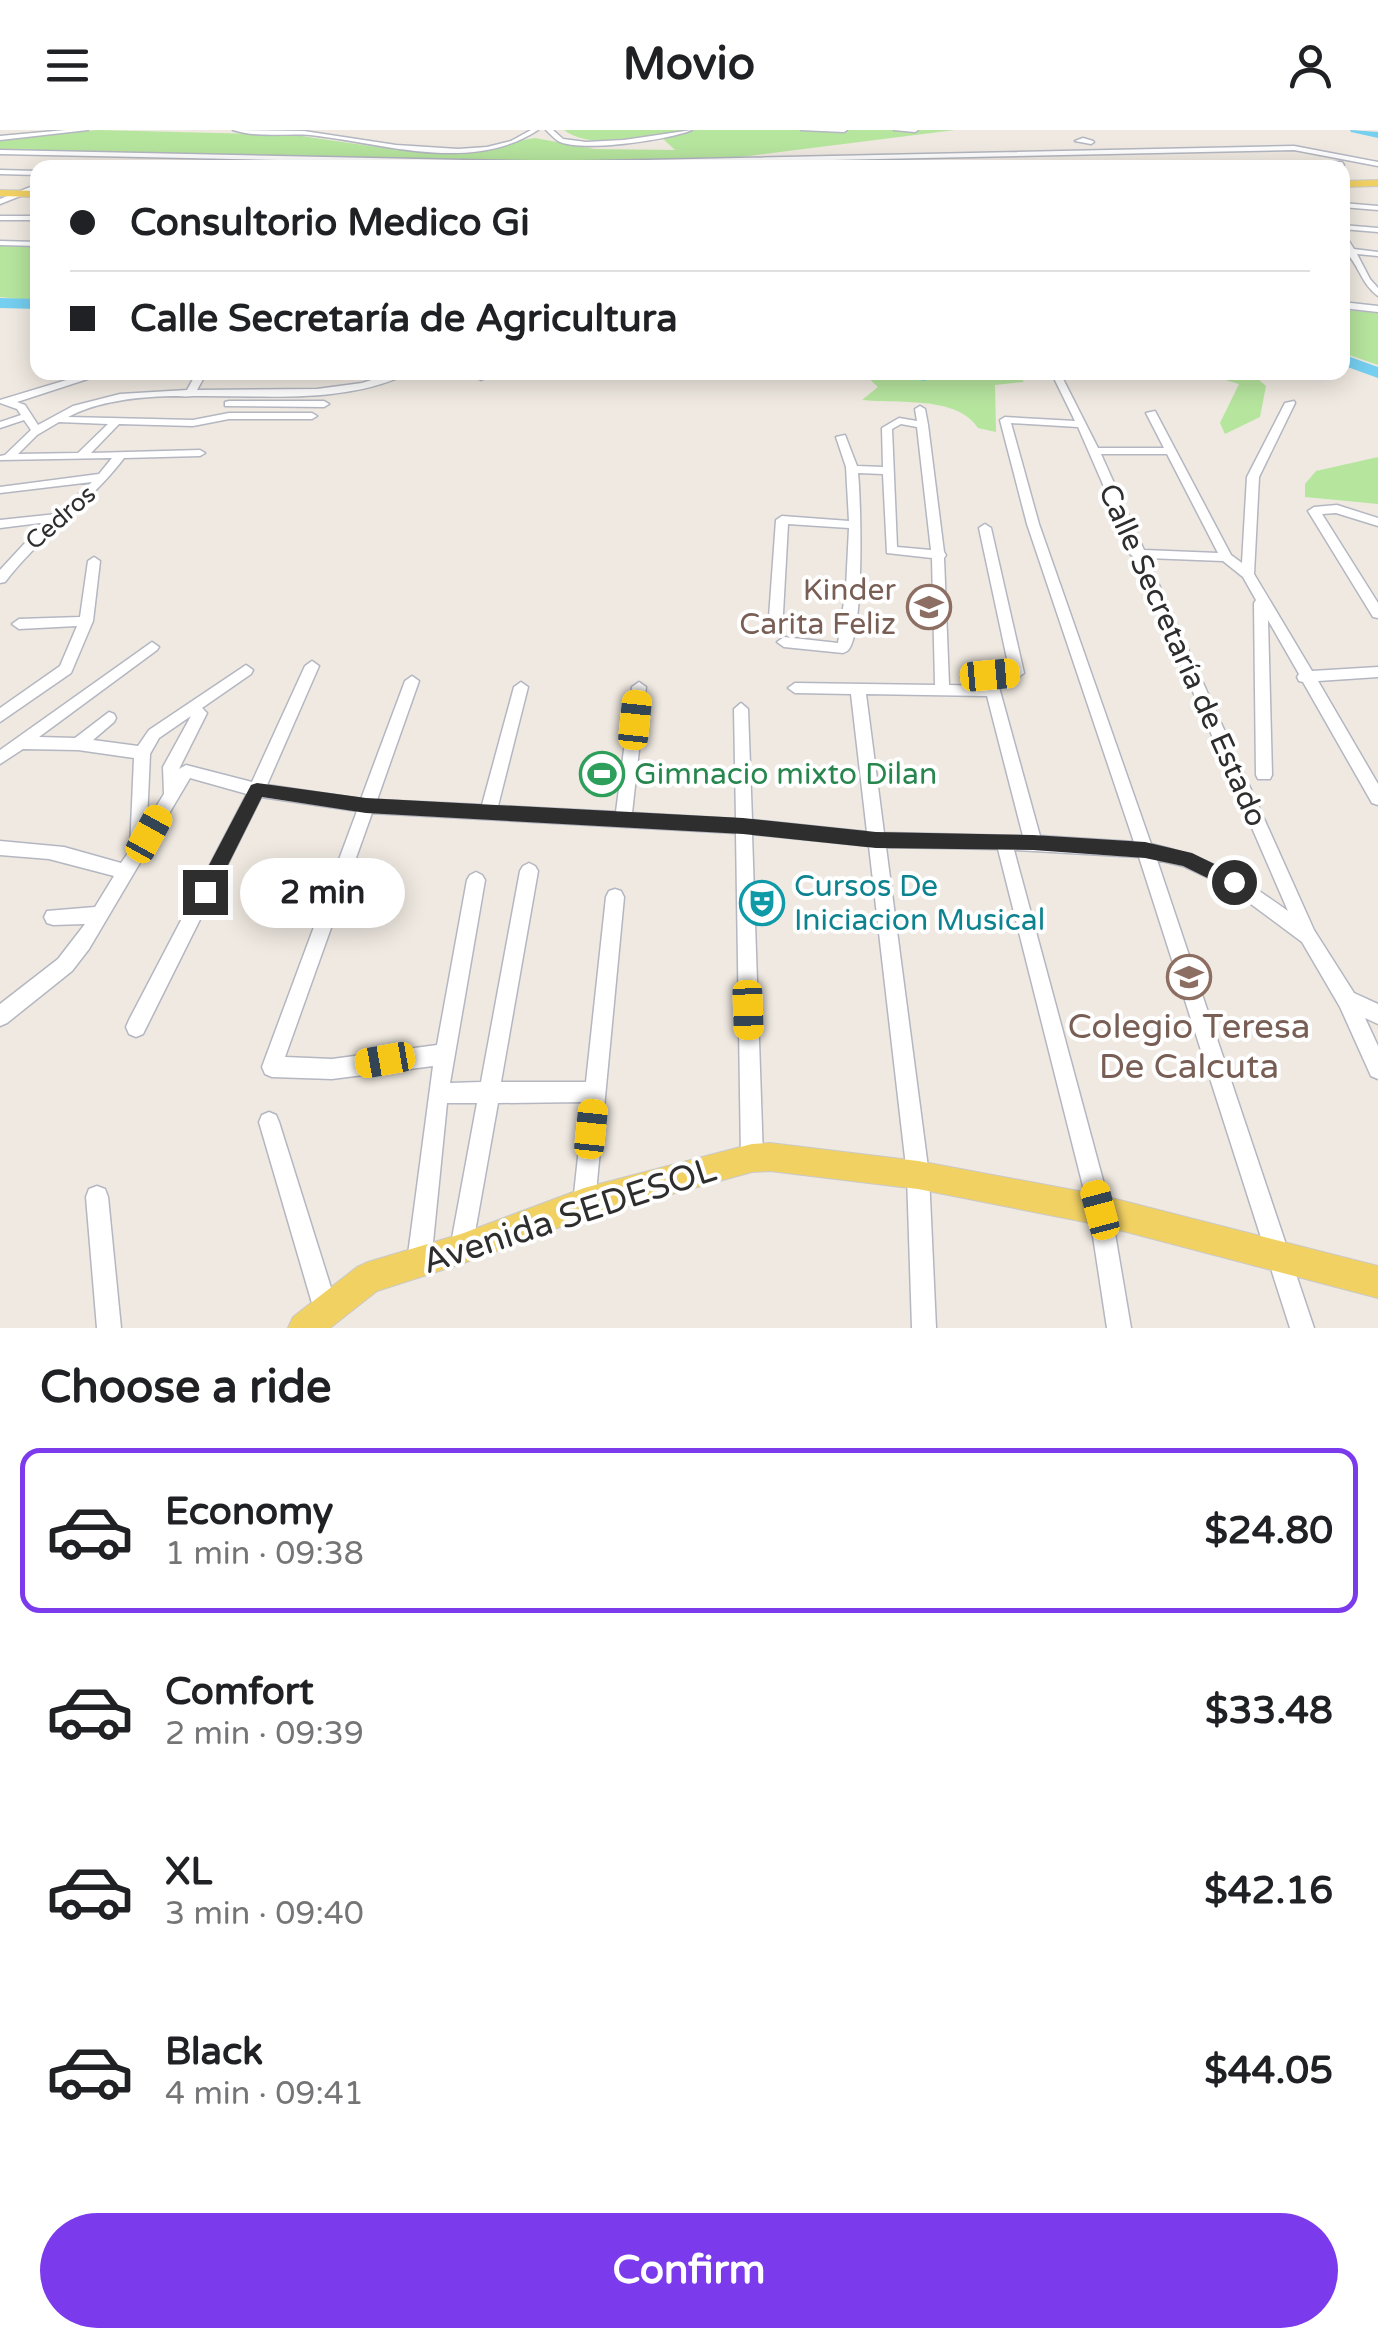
<!DOCTYPE html>
<html lang="en">
<head>
<meta charset="utf-8">
<style>
  body { margin:0; font-family:"Varela Round",sans-serif; background:#f6f6f6; color:#202124; height:100vh; display:flex; flex-direction:column; font-size:38px; white-space:nowrap }
  * { box-sizing:border-box; margin:0 }
  p { font-size:32px; color:#757577 }
  .icon { flex:none; width:55px; height:55px; fill:none; stroke:currentColor; stroke-width:2; stroke-linecap:round; stroke-linejoin:round }
  .map { position:relative; height:1198px; overflow:hidden }
  .panel { display:flex; flex-direction:column; background:#fff; flex:1 }
  .panel>* { flex:none }
  .banner { position:absolute; left:30px; top:30px; width:1320px; height:220px; border-radius:20px; box-shadow:0 5px 25px #0003; display:grid; align-content:center; height:220px; padding:0 40px; background:#fff }
  .end { position:absolute; width:45px; height:45px; margin:-22px; border:12px solid #2e2e2e; background:#fff; box-shadow:0 0 0 5px #fff }
  .from { border-radius:50% }
  .bubble { position:absolute; height:70px; border-radius:35px; background:#fff; box-shadow:0 5px 25px #0003; font-size:32px; font-weight:700; line-height:70px; text-align:center }
  .car { position:absolute; width:30px; height:60px; margin:-30px -15px; border-radius:12px; box-shadow:0 0 8px 2px #0007; background:linear-gradient(#f5c518 24%,#345 0 40%,#f5c518 0 76%,#345 0 86%,#f5c518 0) }
  .banner b { display:flex; align-items:center; gap:35px; height:95px; font-size:38px }
  .banner b+b { border-top:2px solid #e0e0e0 }
  .banner i { width:25px; height:25px; background:#202124 }
  ul { padding:0; list-style:none }
  li { display:flex; align-items:center; gap:30px; height:165px; margin:0 20px 15px; padding:0 20px; border:5px solid transparent; border-radius:20px }
  li div { flex:1 }
  li b { display:block; font-size:38px }
  li em { font-style:normal; font-weight:700 }
  li.selected { border-color:#7c3aed }
  li>.icon { width:90px; height:90px; stroke-width:1.5 }
  h2 { padding:0 40px; font-size:45px; line-height:120px }
  .cta { display:flex; gap:20px; margin-top:auto; padding:20px 40px }
  .cta a { flex:1; height:115px; border-radius:60px; background:#7c3aed; color:#fff; font-size:40px; font-weight:700; line-height:115px; text-align:center }
  header { display:flex; justify-content:space-between; align-items:center; height:130px; padding:0 40px; background:#fff; font-size:45px; font-weight:700 }
  .map>svg:first-child { display:block }
  .green { fill:#b6e59e }
  .lines { fill:none; stroke-linecap:round; stroke-linejoin:round }
  .river { fill:#75cff0; fill-rule:evenodd }
  .minor-casing { stroke:#b4b7c1; stroke-width:3 }
  .major-casing { stroke:#c9c9c9; stroke-width:2 }
  .minor { fill:#fff; fill-rule:evenodd }
  .major { fill:#f2d163; fill-rule:evenodd }
  .route { fill:#2e2e2e }
  .labels { text-anchor:middle; stroke-width:8; stroke-linejoin:round; paint-order:stroke }
  .far-street-label { font-size:25px; fill:#2e2e2e; stroke:#fff }
  .education-label { font-size:30px; fill:#785e54; stroke:#fff; text-anchor:end }
  .street-label { font-size:30px; fill:#2e2e2e; stroke:#fff }
  .leisure-label { font-size:30px; fill:#27864d; stroke:#fff; text-anchor:start }
  .culture-label { font-size:30px; fill:#0d838f; stroke:#fff; text-anchor:start }
  .near-education-label { font-size:35px; fill:#785e54; stroke:#fff }
  .near-street-label { font-size:35px; fill:#2e2e2e; stroke:#fff }
</style>
</head>
<body>
<header><svg class="icon" aria-label="menu" viewBox="0 0 24 24"><path d="M4 6h16M4 12h16M4 18h16"/></svg>Movio<svg class="icon" aria-label="person" viewBox="0 0 24 24"><circle cx="12" cy="8" r="4"/><path d="M4 21q1-7 8-7t8 7"/></svg></header>
<div class="map">
<svg width="1378" height="1198" viewBox="0 0 1378 1198">
  <rect width="100%" height="100%" fill="#efe9e1"/>
  <!-- green -->
  <g class="green">
    <path d="M 97,0 L 294,5 L 398,20 L 474,19 L 535,8 L 594,19 L 675,20 L 661,7 C 631,8 589,19 564,0 L 686,0 L 672,7 L 693,0 L 955,0 L 732,28 L 555,32 L 0,21 L 0,9 Z"/>
    <polygon points="0,116 37,117 37,171 0,167"/>
    <polygon points="1343,180 1378,183 1378,235 1343,223"/>
    <path d="M 863,243 L 933,250 L 948,243 L 1016,243 L 1024,252 L 995,255 L 996,302 L 978,298 C 957,265 896,274 862,270 L 878,257 Z"/>
    <polygon points="1202,243 1251,243 1266,256 1260,287 1225,304 1220,293 1239,254"/>
    <polygon points="1378,327 1378,374 1305,367 1305,354 1316,341"/>
  </g>
  <g class="lines">
    <!-- river -->
    <g class="river">
      <polygon points="1350,0 1378,2 1378,8 1351,2"/>
      <polygon points="0,168 38,169 38,179 0,178"/>
      <polygon points="1342,224 1378,237 1378,248 1342,235"/>
      <polygon points="886,242 943,242 924,251"/>
    </g>
    <defs>
      <g id="minor">
        <polygon points="66,0 88,0 0,10 0,6"/>
        <path d="M 233,0 L 304,1 L 396,15 L 458,19 L 487,17 L 511,11 L 531,0 L 538,0 C 471,44 383,13 310,5 C 285,3 257,8 233,0 Z"/>
        <path d="M 546,0 L 553,0 L 563,9 L 586,12 L 624,10 L 692,0 C 669,10 580,23 558,11 C 555,9 548,2 546,0 Z"/>
        <polygon points="801,0 847,0 844,2"/>
        <polygon points="894,0 918,0 915,2"/>
        <polygon points="1083,8 1093,11 1094,12 1091,14 1075,11"/>
        <polygon points="1294,16 1378,32 1378,36 1294,20 554,36 0,24 0,20 554,32"/>
        <polygon points="1342,32 1344,35 1153,38 1156,36"/>
        <polygon points="0,40 38,41 38,45 0,44"/>
        <polygon points="38,54 38,59 0,74 0,69"/>
        <polygon points="1342,73 1378,76 1378,80 1342,77"/>
        <rect x="0" y="86" width="38" height="4"/>
        <polygon points="1342,95 1378,98 1378,102 1342,99"/>
        <path d="M 1342,100 L 1354,119 L 1378,122 L 1378,126 L 1357,124 L 1370,149 L 1378,158 L 1378,166 C 1360,153 1358,131 1343,120 L 1346,118 L 1342,111 Z"/>
        <polygon points="0,111 38,112 38,116 0,115"/>
        <polygon points="1342,172 1378,176 1378,182 1342,178"/>
        <path d="M 93,242 L 109,242 L 17,272 L 25,275 L 38,295 L 73,276 L 120,264 L 187,260 L 197,242 L 207,242 L 197,260 L 317,259 L 362,253 L 396,242 L 411,242 C 346,275 265,265 193,266 C 185,267 180,266 171,266 C 137,267 98,271 68,287 L 193,290 L 229,283 L 312,283 L 317,286 L 312,289 L 229,289 L 193,296 L 119,294 L 91,323 L 200,320 L 205,323 L 200,326 L 124,328 C 90,373 40,406 5,452 L 0,453 L 0,440 L 24,414 L 48,392 L 0,398 L 0,390 L 57,384 L 92,352 L 0,363 L 0,357 L 99,344 L 112,328 L 0,330 L 0,326 L 5,325 L 31,300 L 24,290 L 0,298 L 0,292 L 21,285 L 17,279 L 0,273 L 0,270 ZM 59,292 L 108,294 L 78,323 L 18,324 L 37,305 Z"/>
        <polygon points="466,242 479,242 486,247 481,250"/>
        <path d="M 1051,242 L 1060,243 L 1098,318 L 1164,318 L 1146,283 L 1155,281 L 1231,425 L 1242,433 L 1247,347 L 1285,273 L 1294,271 L 1295,273 L 1259,347 L 1254,444 L 1312,541 L 1378,537 L 1378,547 L 1318,551 L 1378,654 L 1378,675 L 1372,673 L 1303,552 L 1299,551 L 1297,547 L 1299,544 L 1268,490 L 1272,645 L 1270,649 L 1258,649 L 1256,645 L 1254,473 L 1256,470 L 1243,447 L 1223,431 L 1147,428 L 1314,800 L 1354,863 L 1378,874 L 1378,894 L 1365,888 L 1378,916 L 1378,949 L 1371,946 L 1340,877 L 1302,812 L 1228,757 L 1183,736 L 1157,730 L 1314,1198 L 1290,1198 L 1139,727 L 1014,720 L 1111,1080 L 1131,1198 L 1107,1198 L 1089,1080 L 998,719 L 886,717 L 929,1045 L 936,1198 L 912,1198 L 907,1045 L 869,716 L 752,704 L 763,1028 L 760,1036 L 752,1039 L 744,1036 L 741,1028 L 736,703 L 372,683 L 285,927 L 332,929 L 437,915 L 467,750 L 470,745 L 476,742 L 482,745 L 485,750 L 450,953 L 481,952 L 520,741 L 523,736 L 529,733 L 535,736 L 538,741 L 501,952 L 586,952 L 606,767 L 609,761 L 615,759 L 621,761 L 624,767 L 595,1073 L 592,1081 L 584,1084 L 576,1081 L 573,1073 L 584,972 L 498,973 L 472,1119 L 469,1127 L 461,1130 L 453,1127 L 450,1119 L 477,973 L 447,973 L 431,1132 L 427,1140 L 419,1144 L 411,1140 L 407,1132 L 433,936 L 332,949 L 272,947 L 265,944 L 262,937 L 357,681 L 261,667 L 143,904 L 136,907 L 129,904 L 126,897 L 129,890 L 247,664 L 190,648 L 89,819 L 72,841 L 7,893 L 0,896 L 0,874 L 58,829 L 85,794 L 53,795 L 47,793 L 44,787 L 47,781 L 95,777 L 114,746 L 49,729 L 0,725 L 0,711 L 64,717 L 121,733 L 130,720 L 134,628 L 78,620 L 23,619 L 0,634 L 0,620 L 152,512 L 159,517 L 157,520 L 39,607 L 75,608 L 109,582 L 114,584 L 116,588 L 114,592 L 93,610 L 138,616 L 149,600 L 246,535 L 253,540 L 251,544 L 202,578 L 207,583 L 179,639 L 186,635 L 252,652 L 305,536 L 312,531 L 319,536 L 267,655 L 361,669 L 405,551 L 412,546 L 419,551 L 377,670 L 482,675 L 514,557 L 521,552 L 528,557 L 498,676 L 616,682 L 632,557 L 639,552 L 646,557 L 632,683 L 736,689 L 734,579 L 741,573 L 748,579 L 752,690 L 867,702 L 851,564 L 795,563 L 788,558 L 795,553 L 935,555 L 932,428 L 887,423 L 883,344 L 858,343 C 861,371 864,499 849,519 C 848,521 845,522 843,523 L 784,517 L 777,512 L 784,507 L 838,513 L 846,458 L 849,398 L 788,394 L 782,501 L 775,506 L 768,501 L 776,390 L 782,386 L 849,391 L 846,337 L 836,307 L 845,305 L 857,336 L 883,337 L 882,298 L 899,288 L 917,291 L 915,279 L 920,276 L 925,279 L 928,295 L 944,422 L 946,425 L 944,428 L 949,555 L 985,556 L 982,545 L 984,541 L 1009,538 L 979,398 L 985,394 L 991,398 L 1024,543 L 1017,548 L 997,550 L 1040,706 L 1134,712 L 1027,394 L 1000,290 L 1005,287 L 1075,291 ZM 1011,293 L 1078,297 L 1132,421 L 1130,424 L 1135,428 L 1288,781 C 1240,747 1210,727 1151,714 L 1039,394 ZM 901,294 L 917,297 L 931,420 L 897,417 L 892,299 ZM 1101,324 L 1167,324 L 1218,423 L 1144,420 ZM 866,564 L 987,566 L 1023,706 L 884,703 ZM 191,586 L 163,637 L 164,664 L 147,691 L 150,624 L 159,608 Z"/>
        <polygon points="229,271 324,271 329,274 324,277 225,276 225,272"/>
        <polygon points="1337,375 1378,388 1378,396 1336,383 1322,384 1378,473 1378,488 1373,487 1308,381 1314,377"/>
        <polygon points="94,427 100,431 93,491 71,543 0,592 0,578 60,536 77,496 19,499 12,494 19,489 80,487 88,431"/>
        <polygon points="269,982 276,985 279,992 338,1180 334,1188 326,1192 318,1188 314,1180 259,992 262,985"/>
        <polygon points="97,1056 105,1059 108,1067 121,1198 97,1198 86,1067 89,1059"/>
      </g>
      <g id="major">
        <polygon points="1378,50 1378,56 1342,57 1342,51"/>
        <polygon points="0,60 38,61 38,67 0,66"/>
        <polygon points="770,1013 918,1031 1100,1065 1378,1136 1378,1168 1100,1095 918,1059 770,1041 752,1042 584,1088 461,1134 377,1161 330,1198 288,1198 293,1187 357,1137 368,1132 461,1104 584,1058 752,1014"/>
      </g>
    </defs>
    <!-- minor casing -->
    <use href="#minor" class="minor-casing"/>
    <!-- major casing -->
    <use href="#major" class="major-casing"/>
    <!-- minor -->
    <use href="#minor" class="minor"/>
    <!-- major -->
    <use href="#major" class="major"/>
  </g>
  <!-- route -->
  <polygon class="route" points="257,653 366,668 743,688 876,702 1033,705 1145,712 1192,723 1241,747 1244,752 1234,761 1183,736 1145,728 1033,720 876,718 743,704 366,683 262,667 212,767 198,767 198,756 251,655"/>
  <!-- icons -->
  <defs>
    <symbol id="school-ring" viewBox="-11 -11 22 22"><circle r="9.5" fill="#fff" stroke="#8d6e63" stroke-width="1.5"/><path d="M0-5L7-2L0 1L-7-2ZM-4 1L0 2.5L4 1V4Q0 6-4 4Z" fill="#8d6e63"/></symbol>
    <symbol id="stadium-ring" viewBox="-11 -11 22 22"><circle r="9.5" fill="#fff" stroke="#2e9e5b" stroke-width="1.5"/><path d="M0-5a6.5 5 0 1 0 0 10a6.5 5 0 1 0 0-10ZM-3.5-1.8h7v3.6h-7Z" fill="#2e9e5b"/></symbol>
    <symbol id="theatre-ring" viewBox="-11 -11 22 22"><circle r="9.5" fill="#fff" stroke="#0f9aa8" stroke-width="1.5"/><path d="M-5-5.5Q0-4 5-5.5V0Q5 5 0 6Q-5 5-5 0ZM-3.3-2.5H-1v1.5H-3.3ZM1-2.5H3.3v1.5H1ZM-2.8 1Q0 5.5 2.8 1Z" fill="#0f9aa8"/></symbol>
  </defs>
  <g fill-rule="evenodd">
    <use href="#school-ring" x="904" y="452" width="50" height="50"/>
    <use href="#stadium-ring" x="577" y="619" width="50" height="50"/>
    <use href="#theatre-ring" x="737" y="748" width="50" height="50"/>
    <use href="#school-ring" x="1164" y="822" width="50" height="50"/>
  </g>
  <g class="labels">
    <!-- far-street labels -->
    <g class="far-street-label">
      <text transform="translate(60 387) rotate(-41)" y="9">Cedros</text>
    </g>
    <!-- education labels -->
    <g class="education-label">
      <text x="896" y="470">Kinder<tspan x="896" dy="34">Carita Feliz</tspan></text>
    </g>
    <!-- street labels -->
    <g class="street-label">
      <text transform="translate(1183 525) rotate(66)" y="10">Calle Secretaría de Estado</text>
    </g>
    <!-- leisure labels -->
    <g class="leisure-label">
      <text x="634" y="654">Gimnacio mixto Dilan</text>
    </g>
    <!-- culture labels -->
    <g class="culture-label">
      <text x="794" y="766">Cursos De<tspan x="794" dy="34">Iniciacion Musical</tspan></text>
    </g>
    <!-- near-education labels -->
    <g class="near-education-label">
      <text x="1189" y="908">Colegio Teresa<tspan x="1189" dy="40">De Calcuta</tspan></text>
    </g>
    <!-- near-street labels -->
    <g class="near-street-label">
      <text transform="translate(569 1085) rotate(-18)" y="12">Avenida SEDESOL</text>
    </g>
  </g>
</svg>
<i class="end from" style="left:1234px;top:752px"></i>
<i class="end" style="left:205px;top:762px"></i>
<div class="bubble" style="left:240px;top:728px;width:165px">2 min</div>
<i class="car" style="left:990px;top:545px;rotate:85deg"></i>
<i class="car" style="left:635px;top:590px;rotate:6deg"></i>
<i class="car" style="left:149px;top:704px;rotate:29deg"></i>
<i class="car" style="left:748px;top:880px;rotate:178deg"></i>
<i class="car" style="left:385px;top:930px;rotate:260deg"></i>
<i class="car" style="left:591px;top:999px;rotate:6deg"></i>
<i class="car" style="left:1100px;top:1080px;rotate:345deg"></i>
<div class="banner">
<b><i class="from"></i>Consultorio Medico Gi</b>
<b><i></i>Calle Secretaría de Agricultura</b>
</div>
</div>
<section class="panel">
<h2>Choose a ride</h2>
<ul>
<li class="selected"><svg class="icon" aria-label="car" viewBox="0 0 24 24"><path d="M5 17H2v-5l4-1 3-4h7l3 4 3 1v5h-3M9 17h6M6 11h13"/><circle cx="7" cy="17" r="2"/><circle cx="17" cy="17" r="2"/></svg><div><b>Economy</b><p>1 min · 09:38</p></div><em>$24.80</em></li>
<li><svg class="icon" aria-label="car" viewBox="0 0 24 24"><path d="M5 17H2v-5l4-1 3-4h7l3 4 3 1v5h-3M9 17h6M6 11h13"/><circle cx="7" cy="17" r="2"/><circle cx="17" cy="17" r="2"/></svg><div><b>Comfort</b><p>2 min · 09:39</p></div><em>$33.48</em></li>
<li><svg class="icon" aria-label="car" viewBox="0 0 24 24"><path d="M5 17H2v-5l4-1 3-4h7l3 4 3 1v5h-3M9 17h6M6 11h13"/><circle cx="7" cy="17" r="2"/><circle cx="17" cy="17" r="2"/></svg><div><b>XL</b><p>3 min · 09:40</p></div><em>$42.16</em></li>
<li><svg class="icon" aria-label="car" viewBox="0 0 24 24"><path d="M5 17H2v-5l4-1 3-4h7l3 4 3 1v5h-3M9 17h6M6 11h13"/><circle cx="7" cy="17" r="2"/><circle cx="17" cy="17" r="2"/></svg><div><b>Black</b><p>4 min · 09:41</p></div><em>$44.05</em></li>
</ul>
<div class="cta"><a>Confirm</a></div>
</section>
</body>
</html>
